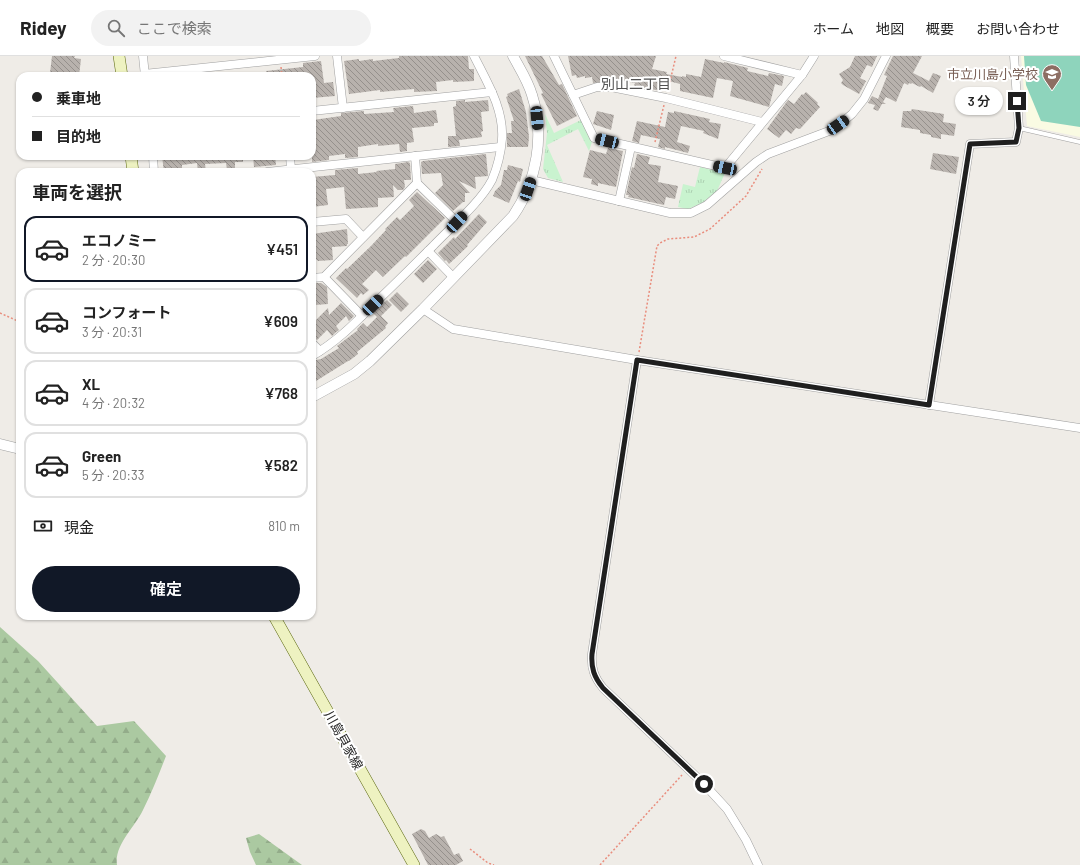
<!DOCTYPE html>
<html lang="ja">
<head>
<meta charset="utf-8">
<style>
  body { margin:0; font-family:Barlow,"Noto Sans JP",sans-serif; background:#f2f2f2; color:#222; height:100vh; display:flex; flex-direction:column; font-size:15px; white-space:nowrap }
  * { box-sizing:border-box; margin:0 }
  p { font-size:13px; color:#767676 }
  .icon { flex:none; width:22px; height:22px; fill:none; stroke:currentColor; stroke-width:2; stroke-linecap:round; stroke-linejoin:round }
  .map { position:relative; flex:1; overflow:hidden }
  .sheet { position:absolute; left:16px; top:112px; width:300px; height:452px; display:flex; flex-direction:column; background:#fff; border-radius:12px; box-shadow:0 1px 3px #0004 }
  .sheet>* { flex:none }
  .banner { position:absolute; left:16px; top:16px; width:300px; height:88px; border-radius:12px; box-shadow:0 1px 3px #0004; display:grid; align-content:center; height:88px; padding:0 16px; background:#fff }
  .end { position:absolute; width:18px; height:18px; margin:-9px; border:5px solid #1f1f1f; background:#fff; box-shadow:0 0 0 2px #fff }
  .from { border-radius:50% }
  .bubble { position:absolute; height:28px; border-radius:14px; background:#fff; box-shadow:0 1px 3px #0004; font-size:13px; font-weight:600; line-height:28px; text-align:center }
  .car { position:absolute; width:12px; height:24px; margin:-12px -6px; border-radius:5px; box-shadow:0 0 3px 1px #0007; background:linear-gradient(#222 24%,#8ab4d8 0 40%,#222 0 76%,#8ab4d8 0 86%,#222 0) }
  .banner b { display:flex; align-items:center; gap:14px; height:38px; font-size:15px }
  .banner b+b { border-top:1px solid #e0e0e0 }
  .banner i { width:10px; height:10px; background:#222 }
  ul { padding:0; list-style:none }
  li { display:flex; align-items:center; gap:12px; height:66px; margin:0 8px 6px; padding:0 8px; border:2px solid #e0e0e0; border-radius:12px }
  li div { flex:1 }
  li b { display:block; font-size:15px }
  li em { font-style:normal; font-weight:600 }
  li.on { border-color:#111827 }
  li>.icon { width:36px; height:36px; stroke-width:1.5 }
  h2 { padding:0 16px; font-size:18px; line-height:48px }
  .pay { display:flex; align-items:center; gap:10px; height:44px; padding:0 16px; font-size:15px }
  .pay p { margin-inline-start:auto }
  .cta { display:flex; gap:8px; margin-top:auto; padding:8px 16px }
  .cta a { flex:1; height:46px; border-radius:24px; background:#111827; color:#fff; font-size:16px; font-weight:600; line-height:46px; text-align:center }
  header { display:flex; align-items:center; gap:24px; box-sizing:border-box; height:56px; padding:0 20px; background:#fff; border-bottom:1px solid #e0e0e0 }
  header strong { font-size:19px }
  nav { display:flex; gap:22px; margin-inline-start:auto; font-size:14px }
  .search { width:280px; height:36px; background:#f2f2f2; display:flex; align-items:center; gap:10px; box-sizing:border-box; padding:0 14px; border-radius:22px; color:#767676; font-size:15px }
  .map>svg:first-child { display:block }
  .education { fill:#fafbe3 }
  .forest { fill:url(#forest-firs) }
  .park { fill:url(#park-tufts) }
  .pitch { fill:#8ed4bc }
  .building { fill:url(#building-back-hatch) }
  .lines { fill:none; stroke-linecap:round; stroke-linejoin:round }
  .service-casing { stroke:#a0a0a0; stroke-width:5 }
  .minor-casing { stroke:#a0a0a0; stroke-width:9 }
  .tertiary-casing { stroke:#a0a0a0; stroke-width:11 }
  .secondary-casing { stroke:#5d6a12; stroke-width:12 }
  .path { stroke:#e98d7d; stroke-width:1.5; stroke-dasharray:2 2; stroke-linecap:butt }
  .service { stroke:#fff; stroke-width:4 }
  .minor { stroke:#fff; stroke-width:8 }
  .tertiary { stroke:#fff; stroke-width:10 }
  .secondary { stroke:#eef2c1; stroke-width:11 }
  .route { stroke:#1f1f1f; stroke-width:5 }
  .labels { text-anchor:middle; stroke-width:4; stroke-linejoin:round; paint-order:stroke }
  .education-label { font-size:13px; fill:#785e54; stroke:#fff; text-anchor:end }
  .street-label { font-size:13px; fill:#1f1f1f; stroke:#fff }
  .neighbourhood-label { font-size:14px; fill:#525252; stroke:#fff }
</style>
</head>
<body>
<header>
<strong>Ridey</strong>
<div class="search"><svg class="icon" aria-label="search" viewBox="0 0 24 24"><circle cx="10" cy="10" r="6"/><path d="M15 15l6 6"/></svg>ここで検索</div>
<nav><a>ホーム</a><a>地図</a><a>概要</a><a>お問い合わせ</a></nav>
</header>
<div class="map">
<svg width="1080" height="809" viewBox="0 0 1080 809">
  <defs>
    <pattern id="forest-firs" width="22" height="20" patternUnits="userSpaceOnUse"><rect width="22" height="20" fill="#abc9a1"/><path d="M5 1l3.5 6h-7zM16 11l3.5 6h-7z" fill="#93ac8a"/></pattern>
    <pattern id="park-tufts" width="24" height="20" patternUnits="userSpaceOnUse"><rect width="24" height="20" fill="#c9f3cf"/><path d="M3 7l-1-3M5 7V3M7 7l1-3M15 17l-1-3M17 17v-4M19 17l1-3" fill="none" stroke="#acd0b1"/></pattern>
    <pattern id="building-back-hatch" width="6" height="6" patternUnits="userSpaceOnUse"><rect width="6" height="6" fill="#b8b2ad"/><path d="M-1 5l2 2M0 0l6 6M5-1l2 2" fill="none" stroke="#95908c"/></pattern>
  </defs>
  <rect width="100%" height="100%" fill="#efece7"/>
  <!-- education -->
  <polygon class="education" points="1021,0 1080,0 1080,81 1027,70"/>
  <!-- forest -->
  <g class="forest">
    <path d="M 0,571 L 38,605 L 97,670 L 134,665 L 166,700 C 159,718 152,736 143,754 C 135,771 114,789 117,809 L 0,809 Z"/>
    <polygon points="259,778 302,809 256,809 250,796 246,782"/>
  </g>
  <!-- park -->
  <g class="park">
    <polygon points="545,58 554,77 581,64 592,86 589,95 578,73 547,89 563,126 548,122 543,113 547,77"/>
    <polygon points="700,111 725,117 717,135 702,147 688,153 678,151 683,128 695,131"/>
  </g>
  <!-- pitch -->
  <polygon class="pitch" points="1024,0 1080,0 1080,71 1041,65 1026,29"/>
  <!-- building -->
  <g class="building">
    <polygon points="52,0 75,0 74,2 81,3 79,20 63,20 63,19 50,17"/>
    <polygon points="399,0 468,0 469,13 474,13 474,25 453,26 453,24 436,26 437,35 414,36 414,33 380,36 380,34 349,38 344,5 359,3 359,5 373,3 373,5 399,2"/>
    <polygon points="525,0 542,0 559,29 562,28 577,60 557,70 541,38 543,37"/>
    <polygon points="568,0 656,0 652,13 667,16 666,18 682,21 682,20 686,21 686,18 701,21 705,3 724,7 724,6 748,12 747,15 768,20 769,17 784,20 782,30 775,28 769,51 730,40 733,25 717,22 713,42 680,35 680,28 665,24 661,35 634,30 635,27 617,24 617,27 611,26 593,27 592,21 585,22 585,20 577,22 576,19 572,20"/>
    <polygon points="855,0 877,0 872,11 867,9 860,22 866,25 859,38 843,29 841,27 843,24 839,18 850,11"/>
    <polygon points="893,0 922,0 913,17 929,25 933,17 941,20 933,37 921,30 920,31 912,27 911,28 909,27 908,29 904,27 896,46 886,41 883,46 886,48 882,48 878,55 873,53 875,49 868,47 872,40 878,43 887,20 884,19"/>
    <polygon points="321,5 324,27 333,26 335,40 312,42 312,20 267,20 266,15 303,11 303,7"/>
    <polygon points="519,33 526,56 529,81 528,91 507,91 507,77 512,77 511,65 514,65 506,41 508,40 507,38"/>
    <polygon points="806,36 816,45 818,47 817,48 820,51 800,73 796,72 791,78 786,74 779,82 767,73 788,44 794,48 802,38 803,39"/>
    <polygon points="465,44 465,46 488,44 489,55 481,56 483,75 481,76 482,81 459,84 460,90 448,91 448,80 456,80 453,51 456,50 456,45"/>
    <polygon points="413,50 414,57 436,54 438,67 434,67 434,70 412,72 414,86 407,87 407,95 400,96 399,88 378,90 378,88 358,91 358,101 345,102 345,98 329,100 329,104 312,106 312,84 316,83 313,64 341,60 341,57 364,55 364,58 394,56 393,52"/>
    <polygon points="912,53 944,58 943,66 956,68 954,80 941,78 941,83 931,81 931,79 920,77 920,74 901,71 903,55 911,55"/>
    <polygon points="597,55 614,59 611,74 593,68"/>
    <polygon points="674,55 710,63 709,66 721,68 718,83 703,77 704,75 681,70 677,86 690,90 688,97 665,91 665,93 658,91 660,83 641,79 639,87 632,85 637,65 665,71 668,56 674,57"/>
    <polygon points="608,92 623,95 616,131 598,127 598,130 591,128 592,123 583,121 590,94 606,98"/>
    <polygon points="933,97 959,101 956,118 930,113"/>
    <polygon points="486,98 488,120 475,121 476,133 459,125 470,137 465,137 465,146 463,146 453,155 435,137 443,129 441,117 422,118 421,106 423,105"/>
    <polygon points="637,98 650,101 648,108 661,110 658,126 678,130 675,143 666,141 664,149 628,141 629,139 626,139 632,111 634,112"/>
    <polygon points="162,100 243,100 243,106 235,106 235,113 227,114 226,107 205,108 206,116 198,116 197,107 182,109 182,114 164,116"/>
    <polygon points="253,100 275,100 276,109 254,111"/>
    <polygon points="408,106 410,107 411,124 404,124 405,131 403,134 398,134 393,129 394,141 378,142 378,151 346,153 344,131 326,133 328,149 312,151 312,121 335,119 335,114 358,112 358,118 377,116 376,115 395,113 395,108"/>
    <polygon points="508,109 523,113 520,126 518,125 509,147 493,140 495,135 501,129 504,114 507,114"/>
    <polygon points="417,136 445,162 406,201 405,200 383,221 376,214 362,228 369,234 363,239 361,237 357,242 336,222 346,212 347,213 371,190 386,174 385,173 397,161 400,164 414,150 409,144"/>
    <polygon points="479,158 487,166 467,189 468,190 449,208 446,204 445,205 438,197 454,181 455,183"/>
    <polygon points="347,173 348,188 347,188 347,190 332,191 333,204 318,205 316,203 312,208 312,178"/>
    <polygon points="428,204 437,213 423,227 414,218"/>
    <polygon points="313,227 321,227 327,231 328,248 315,249 315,245 312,246"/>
    <polygon points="397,236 409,248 401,256 389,244"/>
    <polygon points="387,244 392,249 381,260 388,267 385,271 386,272 357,296 358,298 349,305 348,305 316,325 312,319 312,307 316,304 321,303 339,292 337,290 358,274 357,273 363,267 367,271 377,261 373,257"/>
    <polygon points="341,247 354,260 349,265 346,260 336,270 339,274 335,277 332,280 327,274 317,284 312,280 312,268 328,252 329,259"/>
    <polygon points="421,773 425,775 429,782 436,778 441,781 444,780 454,799 459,797 463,805 456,809 428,809 412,778"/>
  </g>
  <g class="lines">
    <defs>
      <polyline id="service" points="1019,72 1080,86"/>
      <g id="minor">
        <polyline points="143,0 145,20"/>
        <polyline points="337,0 343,52"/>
        <polyline points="554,0 594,82 725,112 802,19 814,0"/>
        <polyline points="724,0 802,19"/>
        <polyline points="144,18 315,0"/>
        <polyline points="573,39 597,31 611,31 666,42 762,66"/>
        <polyline points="312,55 492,36"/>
        <polyline points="153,100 154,116"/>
        <polyline points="290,100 291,113"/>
        <polyline points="415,100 417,127 457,166"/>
        <polyline points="267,116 500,91"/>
        <polyline points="531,124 670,157 691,157 707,149 756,106 768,98 829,75 846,63 852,58 864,43 886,0"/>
        <polyline points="619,145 631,91"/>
        <polyline points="312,166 346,163 363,181"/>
        <polyline points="428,195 453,221"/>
        <polyline points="324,221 362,260"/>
        <polyline points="312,222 324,221 417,127"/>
        <polyline points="423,253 453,273 637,304 1080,372"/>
        <polyline points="312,287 320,295"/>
        <path d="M 312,300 C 338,285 356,266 377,245 C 396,227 415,208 433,190 C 451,171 480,147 492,124 C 497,112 501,96 502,83 C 504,53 487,26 474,0"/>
        <path d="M 637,304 L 592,598 C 591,612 594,621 603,632 L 704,728 L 727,753 L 746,784 L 758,809"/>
        <polyline points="929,349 970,88 1016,86 1019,72 1014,0"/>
      </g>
      <g id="tertiary">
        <path d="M 312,341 L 354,318 L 370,305 L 423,253 L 513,160 C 537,125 545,79 532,39 C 528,25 520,13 513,0"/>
        <polyline points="0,388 20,393"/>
      </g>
      <g id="secondary">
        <polyline points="119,0 122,20"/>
        <polyline points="131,100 133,116"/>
        <polyline points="274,560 414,809"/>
      </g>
    </defs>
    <!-- service casing -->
    <use href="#service" class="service-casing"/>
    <!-- minor casing -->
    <use href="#minor" class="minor-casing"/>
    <!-- tertiary casing -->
    <use href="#tertiary" class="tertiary-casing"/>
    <!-- secondary casing -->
    <use href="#secondary" class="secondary-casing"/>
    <!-- path -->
    <g class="path">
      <polyline points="281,11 282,20"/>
      <polyline points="668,34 676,0"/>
      <polyline points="655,86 664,49"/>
      <polyline points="0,257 20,266"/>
      <polyline points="639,296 657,190 660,187 668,183 694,181 710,173 746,140 762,113"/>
      <polyline points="470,793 488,807 494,809"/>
      <polyline points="600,809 682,719"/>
    </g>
    <!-- service -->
    <use href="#service" class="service"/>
    <!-- minor -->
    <use href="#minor" class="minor"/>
    <!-- tertiary -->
    <use href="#tertiary" class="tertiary"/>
    <!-- secondary -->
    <use href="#secondary" class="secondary"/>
  </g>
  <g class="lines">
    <!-- route -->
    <path class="route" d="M 704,728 L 603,632 C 594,621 591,612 592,598 L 637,304 L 929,349 L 970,88 L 1016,86 L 1019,72 L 1017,45"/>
  </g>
  <!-- icons -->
  <defs>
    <symbol id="school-pin" viewBox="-11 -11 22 30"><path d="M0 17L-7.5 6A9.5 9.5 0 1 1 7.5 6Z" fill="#8d6e63" stroke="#fff"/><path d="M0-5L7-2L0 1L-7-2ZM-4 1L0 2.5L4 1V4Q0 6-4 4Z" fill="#fff"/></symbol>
  </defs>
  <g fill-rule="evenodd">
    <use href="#school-pin" x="1041" y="7" width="22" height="30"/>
  </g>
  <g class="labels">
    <!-- education labels -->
    <g class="education-label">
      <text x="1038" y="23">市立川島小学校</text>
    </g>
    <!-- street labels -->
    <g class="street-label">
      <text transform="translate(344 684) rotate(61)" y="5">川島貝家線</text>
    </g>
    <!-- neighbourhood labels -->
    <g class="neighbourhood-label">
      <text x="636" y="33">別山二丁目</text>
    </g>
  </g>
</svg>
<i class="end from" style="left:704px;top:728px"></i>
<i class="end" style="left:1017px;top:45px"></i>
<div class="bubble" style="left:955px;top:31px;width:48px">3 分</div>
<i class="car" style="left:537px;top:62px;rotate:175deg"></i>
<i class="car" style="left:838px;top:69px;rotate:56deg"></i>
<i class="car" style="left:607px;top:85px;rotate:284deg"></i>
<i class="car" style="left:725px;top:112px;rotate:282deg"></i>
<i class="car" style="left:528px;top:133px;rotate:19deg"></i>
<i class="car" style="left:457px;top:166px;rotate:43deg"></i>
<i class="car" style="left:373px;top:249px;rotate:46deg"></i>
<div class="banner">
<b><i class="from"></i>乗車地</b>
<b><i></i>目的地</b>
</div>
<section class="sheet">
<h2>車両を選択</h2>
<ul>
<li class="on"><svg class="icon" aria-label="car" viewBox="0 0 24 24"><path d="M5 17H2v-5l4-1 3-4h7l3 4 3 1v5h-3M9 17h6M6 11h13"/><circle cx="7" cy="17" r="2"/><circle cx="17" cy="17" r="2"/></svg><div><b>エコノミー</b><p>2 分 · 20:30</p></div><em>¥451</em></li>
<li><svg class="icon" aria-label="car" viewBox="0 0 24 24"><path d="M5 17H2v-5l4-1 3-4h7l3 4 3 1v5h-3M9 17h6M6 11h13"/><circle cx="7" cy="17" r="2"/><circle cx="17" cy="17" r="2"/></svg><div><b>コンフォート</b><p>3 分 · 20:31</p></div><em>¥609</em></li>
<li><svg class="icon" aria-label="car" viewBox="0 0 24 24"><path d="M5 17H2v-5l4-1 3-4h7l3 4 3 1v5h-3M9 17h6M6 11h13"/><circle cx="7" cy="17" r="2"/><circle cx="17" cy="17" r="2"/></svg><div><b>XL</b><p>4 分 · 20:32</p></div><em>¥768</em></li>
<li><svg class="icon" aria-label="car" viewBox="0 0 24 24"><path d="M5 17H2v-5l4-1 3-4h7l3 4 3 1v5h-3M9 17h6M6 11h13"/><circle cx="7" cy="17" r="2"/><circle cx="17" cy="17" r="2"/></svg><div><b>Green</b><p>5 分 · 20:33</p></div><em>¥582</em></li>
</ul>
<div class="pay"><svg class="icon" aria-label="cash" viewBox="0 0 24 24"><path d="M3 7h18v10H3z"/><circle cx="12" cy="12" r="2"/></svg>現金<p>810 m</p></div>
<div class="cta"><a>確定</a></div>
</section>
</div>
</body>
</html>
